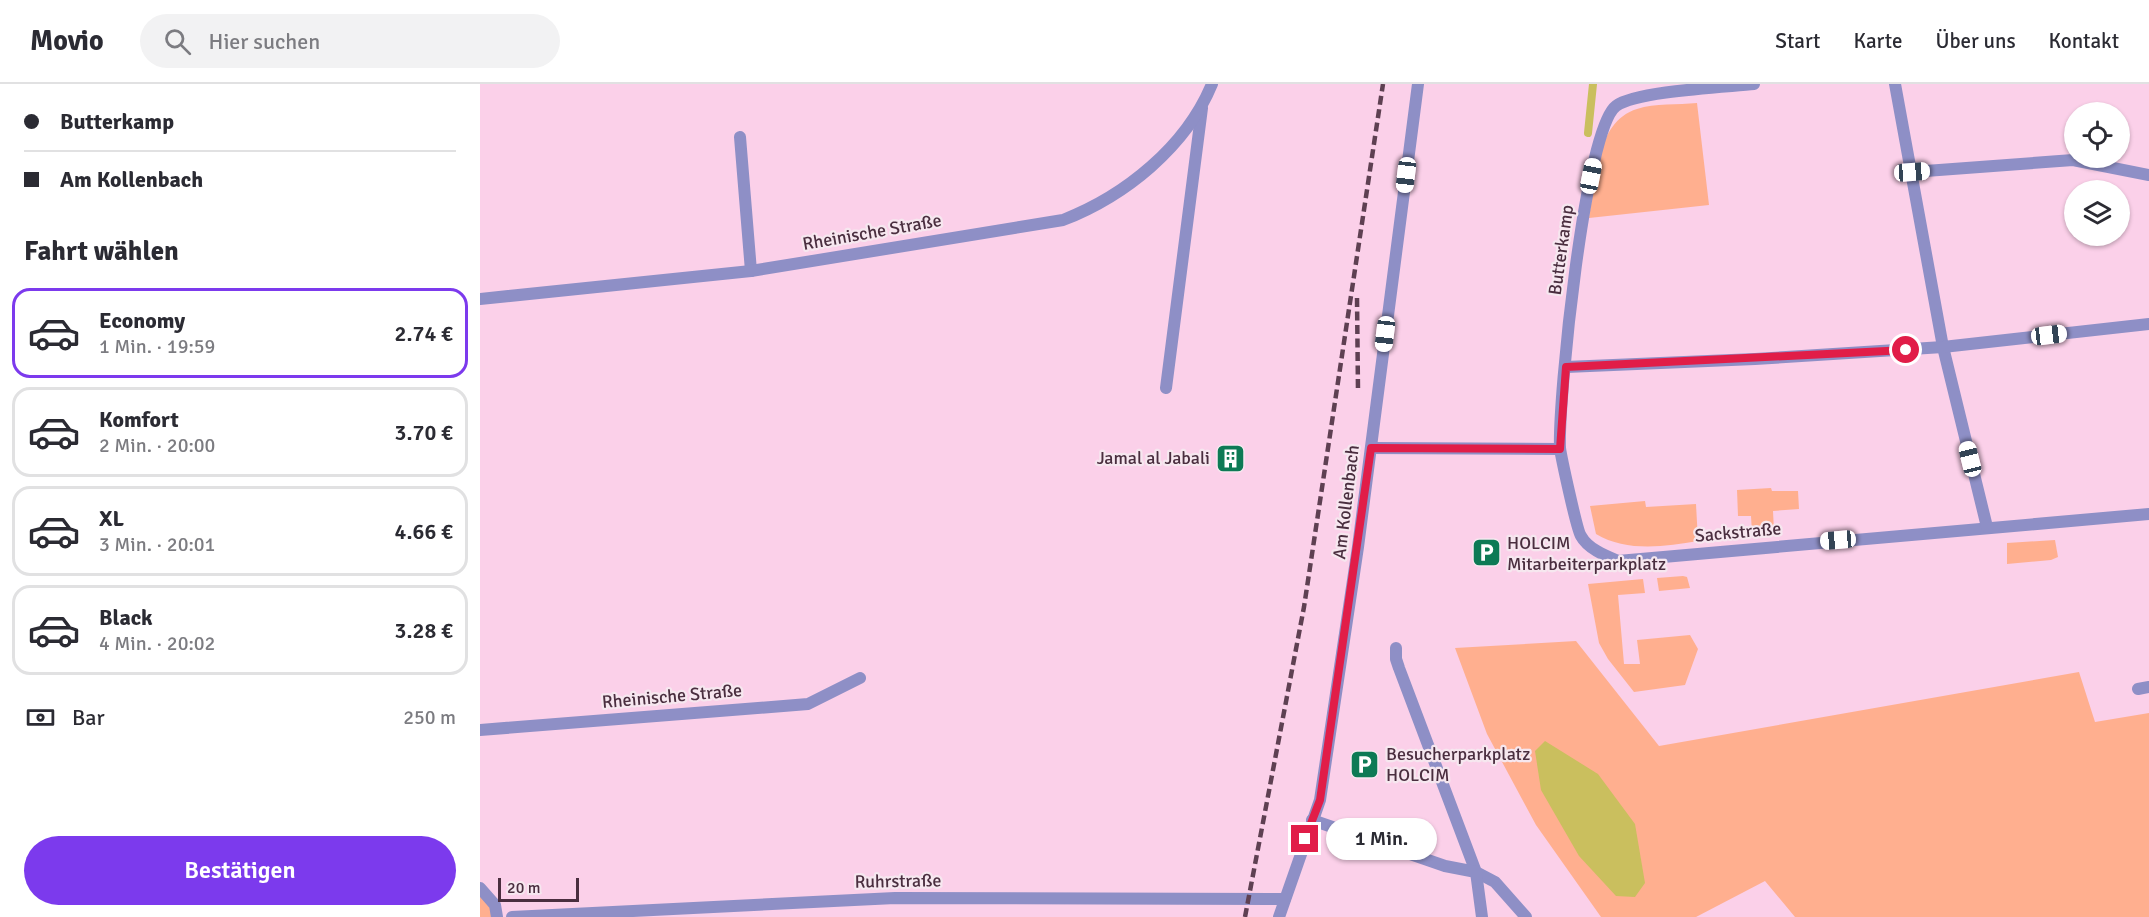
<!DOCTYPE html>
<html lang="de">
<head>
<meta charset="utf-8">
<style>
  body { margin:0; font-family:Signika,sans-serif; background:#f2f2f3; color:#2b2b33; height:100vh; display:flex; flex-direction:column; font-size:22px; white-space:nowrap }
  * { box-sizing:border-box; margin:0 }
  p { font-size:20px; color:#7c7c81 }
  .icon { flex:none; width:33px; height:33px; fill:none; stroke:currentColor; stroke-width:2; stroke-linecap:round; stroke-linejoin:round }
  .map { position:relative; flex:1; overflow:hidden }
  .side { display:flex; flex-direction:column; background:#fff; width:480px }
  .side>* { flex:none }
  .banner { display:grid; align-content:center; height:132px; padding:0 24px; background:#fff }
  .buttons { position:absolute; left:1584px; top:18px; display:grid; gap:12px }
  .buttons a { display:grid; place-items:center; width:66px; height:66px; border-radius:50%; background:#fff; box-shadow:0 2px 4px #0004; font-size:30px }
  .scale { position:absolute; left:18px; bottom:15px; width:81px; box-sizing:border-box; padding-left:6px; border:3px solid #4a2e3f; border-top:0; font-size:16px; line-height:21px; white-space:nowrap; color:#4a2e3f; -webkit-text-stroke:4px #f6e7ef; paint-order:stroke }
  .end { position:absolute; width:27px; height:27px; margin:-14px; border:8px solid #e11d48; background:#fff; box-shadow:0 0 0 3px #fff }
  .from { border-radius:50% }
  .bubble { position:absolute; height:42px; border-radius:21px; background:#fff; box-shadow:0 2px 4px #0004; font-size:20px; font-weight:600; line-height:42px; text-align:center }
  .car { position:absolute; width:18px; height:36px; margin:-18px -9px; border-radius:8px; box-shadow:0 0 4px 2px #0007; background:linear-gradient(#fff 24%,#345 0 40%,#fff 0 76%,#345 0 86%,#fff 0) }
  .banner b { display:flex; align-items:center; gap:21px; height:57px; font-size:22px }
  .banner b+b { border-top:2px solid #e1e1e2 }
  .banner i { width:15px; height:15px; background:#2b2b33 }
  ul { padding:0; list-style:none }
  li { display:flex; align-items:center; gap:18px; height:90px; margin:0 12px 9px; padding:0 12px; border:3px solid #e1e1e2; border-radius:18px }
  li div { flex:1 }
  li b { display:block; font-size:22px }
  li em { font-style:normal; font-weight:600 }
  li.selected { border-color:#7c3aed }
  li>.icon { width:54px; height:54px; stroke-width:1.5 }
  h2 { padding:0 24px; font-size:27px; line-height:72px }
  .pay { display:flex; align-items:center; gap:15px; height:66px; padding:0 24px; font-size:22px }
  .pay p { margin-inline-start:auto }
  .cta { display:flex; gap:12px; margin-top:auto; padding:12px 24px }
  .cta a { flex:1; height:69px; border-radius:36px; background:#7c3aed; color:#fff; font-size:24px; font-weight:600; line-height:69px; text-align:center }
  header { display:flex; align-items:center; gap:36px; box-sizing:border-box; height:84px; padding:0 30px; background:#fff; border-bottom:2px solid #e1e1e2 }
  header strong { font-size:28px }
  nav { display:flex; gap:33px; margin-inline-start:auto; font-size:21px }
  .search { width:420px; height:54px; background:#f2f2f3; display:flex; align-items:center; gap:15px; box-sizing:border-box; padding:0 21px; border-radius:33px; color:#7c7c81; font-size:22px }
  main { display:flex; flex:1; min-height:0 }
  .map>svg:first-child { display:block }
  .green { fill:#ffaf8f }
  .water { fill:#cabf5e }
  .lines { fill:none; stroke-linecap:round; stroke-linejoin:round }
  .stream { stroke:#cabf5e; stroke-width:8 }
  .service { stroke:#8e8fc6; stroke-width:12 }
  .minor { stroke:#8e8fc6; stroke-width:12 }
  .rail { stroke:#5e4052; stroke-width:4.5; stroke-dasharray:9 4.5; stroke-linecap:butt }
  .route { stroke:#e11d48; stroke-width:8 }
  .labels { text-anchor:middle; stroke-width:4.5; stroke-linejoin:round; paint-order:stroke }
  .street-label { font-size:18px; fill:#4a2e3f; stroke:#f6e7ef }
  .poi-label { font-size:18px; fill:#4a2e3f; stroke:#f6e7ef; text-anchor:start }
</style>
</head>
<body>
<header>
<strong>Movio</strong>
<div class="search"><svg class="icon" aria-label="search" viewBox="0 0 24 24"><circle cx="10" cy="10" r="6"/><path d="M15 15l6 6"/></svg>Hier suchen</div>
<nav><a>Start</a><a>Karte</a><a>Über uns</a><a>Kontakt</a></nav>
</header>
<main>
<section class="side">
<div class="banner">
<b><i class="from"></i>Butterkamp</b>
<b><i></i>Am Kollenbach</b>
</div>
<h2>Fahrt wählen</h2>
<ul>
<li class="selected"><svg class="icon" aria-label="car" viewBox="0 0 24 24"><path d="M5 17H2v-5l4-1 3-4h7l3 4 3 1v5h-3M9 17h6M6 11h13"/><circle cx="7" cy="17" r="2"/><circle cx="17" cy="17" r="2"/></svg><div><b>Economy</b><p>1 Min. · 19:59</p></div><em>2.74 €</em></li>
<li><svg class="icon" aria-label="car" viewBox="0 0 24 24"><path d="M5 17H2v-5l4-1 3-4h7l3 4 3 1v5h-3M9 17h6M6 11h13"/><circle cx="7" cy="17" r="2"/><circle cx="17" cy="17" r="2"/></svg><div><b>Komfort</b><p>2 Min. · 20:00</p></div><em>3.70 €</em></li>
<li><svg class="icon" aria-label="car" viewBox="0 0 24 24"><path d="M5 17H2v-5l4-1 3-4h7l3 4 3 1v5h-3M9 17h6M6 11h13"/><circle cx="7" cy="17" r="2"/><circle cx="17" cy="17" r="2"/></svg><div><b>XL</b><p>3 Min. · 20:01</p></div><em>4.66 €</em></li>
<li><svg class="icon" aria-label="car" viewBox="0 0 24 24"><path d="M5 17H2v-5l4-1 3-4h7l3 4 3 1v5h-3M9 17h6M6 11h13"/><circle cx="7" cy="17" r="2"/><circle cx="17" cy="17" r="2"/></svg><div><b>Black</b><p>4 Min. · 20:02</p></div><em>3.28 €</em></li>
</ul>
<div class="pay"><svg class="icon" aria-label="cash" viewBox="0 0 24 24"><path d="M3 7h18v10H3z"/><circle cx="12" cy="12" r="2"/></svg>Bar<p>250 m</p></div>
<div class="cta"><a>Bestätigen</a></div>
</section>
<div class="map">
<svg width="1669" height="833" viewBox="0 0 1669 833">
  <rect width="100%" height="100%" fill="#fbd0e9"/>
  <!-- green -->
  <g class="green">
    <path d="M 1217,19 L 1229,121 L 1109,134 C 1116,98 1115,38 1157,25 C 1175,19 1198,21 1217,19 Z"/>
    <polygon points="1291,404 1292,407 1318,407 1319,425 1293,427 1294,447 1272,449 1271,432 1258,432 1257,406"/>
    <path d="M 1165,417 L 1166,423 L 1216,420 L 1218,457 C 1184,463 1146,468 1116,450 L 1110,422 Z"/>
    <polygon points="1575,456 1578,473 1571,476 1527,480 1527,459"/>
    <polygon points="1203,492 1207,493 1210,504 1179,507 1177,494"/>
    <polygon points="1163,495 1165,509 1138,511 1144,580 1160,580 1157,556 1210,551 1218,565 1205,601 1154,608 1128,575 1119,559 1108,500"/>
    <polygon points="1096,557 1179,662 1599,588 1615,638 1669,629 1669,833 1315,833 1285,797 1216,833 1121,833 1056,741 1007,650 975,564"/>
    <polygon points="0,804 17,833 0,833"/>
  </g>
  <!-- water -->
  <polygon class="water" points="1065,657 1118,690 1155,740 1165,799 1155,813 1136,812 1099,772 1061,706 1055,667"/>
  <g class="lines">
    <!-- stream -->
    <polyline class="stream" points="1108,49 1113,0"/>
    <!-- service -->
    <g class="service">
      <polyline points="260,53 271,187"/>
      <polyline points="686,304 722,24"/>
      <polyline points="916,564 916,575 919,584 996,788 1015,798 1046,833"/>
      <polyline points="1658,605 1669,603"/>
      <polyline points="832,736 965,782 996,788 1002,833"/>
    </g>
    <!-- minor -->
    <g class="minor">
      <path d="M 1274,0 C 1246,3 1156,7 1136,22 C 1105,45 1078,316 1080,364 C 1081,372 1097,447 1101,452 C 1108,465 1126,472 1138,477 L 1669,430"/>
      <polyline points="1415,0 1463,263 1507,443"/>
      <polyline points="1432,88 1593,76 1669,91"/>
      <path d="M 0,215 L 271,187 L 583,136 C 645,112 706,63 732,0"/>
      <polyline points="1086,283 1275,275 1463,263 1669,240"/>
      <polyline points="891,364 1080,365"/>
      <polyline points="0,646 328,620 380,594"/>
      <polyline points="0,804 15,821 17,833"/>
      <polyline points="32,833 415,814 805,815"/>
      <polyline points="799,833 840,716 878,463 938,0"/>
    </g>
    <!-- rail -->
    <g class="rail">
      <polyline points="877,214 878,307"/>
      <polyline points="765,833 824,523 903,0"/>
    </g>
  </g>
  <g class="lines">
    <!-- route -->
    <polyline class="route" points="825,755 840,716 891,364 1080,365 1086,283 1426,266"/>
  </g>
  <!-- icons -->
  <defs>
    <symbol id="building-square" viewBox="-11 -11 22 22"><rect x="-9" y="-9" width="18" height="18" rx="4" fill="#0d7a55" stroke="#f6e7ef"/><path d="M-4-6H4V6H1V3H-1V6H-4ZM-2.5-4.3h1.7v1.8h-1.7ZM.8-4.3h1.7v1.8H.8ZM-2.5-1h1.7V.8h-1.7ZM.8-1h1.7V.8H.8Z" fill="#fff"/></symbol>
    <symbol id="parking-square" viewBox="-11 -11 22 22"><rect x="-9" y="-9" width="18" height="18" rx="4" fill="#0d7a55" stroke="#f6e7ef"/><path d="M-3.5-5.5H1a3.5 3.5 0 0 1 0 7H-1V5.5H-3.5ZM-1-3.4V-.6H.8a1.4 1.4 0 0 0 0-2.8Z" fill="#fff"/></symbol>
  </defs>
  <g fill-rule="evenodd">
    <use href="#building-square" x="734" y="358" width="33" height="33"/>
    <use href="#parking-square" x="990" y="452" width="33" height="33"/>
    <use href="#parking-square" x="868" y="664" width="33" height="33"/>
  </g>
  <g class="labels">
    <!-- street labels -->
    <g class="street-label">
      <text transform="translate(392 148) rotate(-10)" y="6">Rheinische Straße</text>
      <text transform="translate(1081 166) rotate(-82)" y="6">Butterkamp</text>
      <text transform="translate(866 418) rotate(-83)" y="6">Am Kollenbach</text>
      <text transform="translate(1258 448) rotate(-5)" y="6">Sackstraße</text>
      <text transform="translate(192 612) rotate(-5)" y="6">Rheinische Straße</text>
      <text transform="translate(418 797) rotate(-1)" y="6">Ruhrstraße</text>
    </g>
    <!-- poi labels -->
    <g class="poi-label">
      <text x="730" y="380" text-anchor="end">Jamal al Jabali</text>
      <text x="1027" y="465">HOLCIM<tspan x="1027" dy="21">Mitarbeiterparkplatz</tspan></text>
      <text x="906" y="676">Besucherparkplatz<tspan x="906" dy="21">HOLCIM</tspan></text>
    </g>
  </g>
</svg>
<div class="buttons">
<a><svg class="icon" aria-label="locate" viewBox="0 0 24 24"><circle cx="12" cy="12" r="6"/><path d="M12 2v4M12 18v4M2 12h4M18 12h4"/></svg></a>
<a><svg class="icon" aria-label="layers" viewBox="0 0 24 24"><path d="M12 4l9 5-9 5-9-5zM3 14l9 5 9-5"/></svg></a>
</div>
<div class="scale">20 m</div>
<i class="end from" style="left:1426px;top:266px"></i>
<i class="end" style="left:825px;top:755px"></i>
<div class="bubble" style="left:846px;top:734px;width:111px">1 Min.</div>
<i class="car" style="left:1432px;top:88px;rotate:86deg"></i>
<i class="car" style="left:926px;top:91px;rotate:187deg"></i>
<i class="car" style="left:1111px;top:92px;rotate:11deg"></i>
<i class="car" style="left:905px;top:250px;rotate:187deg"></i>
<i class="car" style="left:1569px;top:251px;rotate:83deg"></i>
<i class="car" style="left:1490px;top:375px;rotate:346deg"></i>
<i class="car" style="left:1358px;top:456px;rotate:265deg"></i>
</div>
</main>
</body>
</html>
